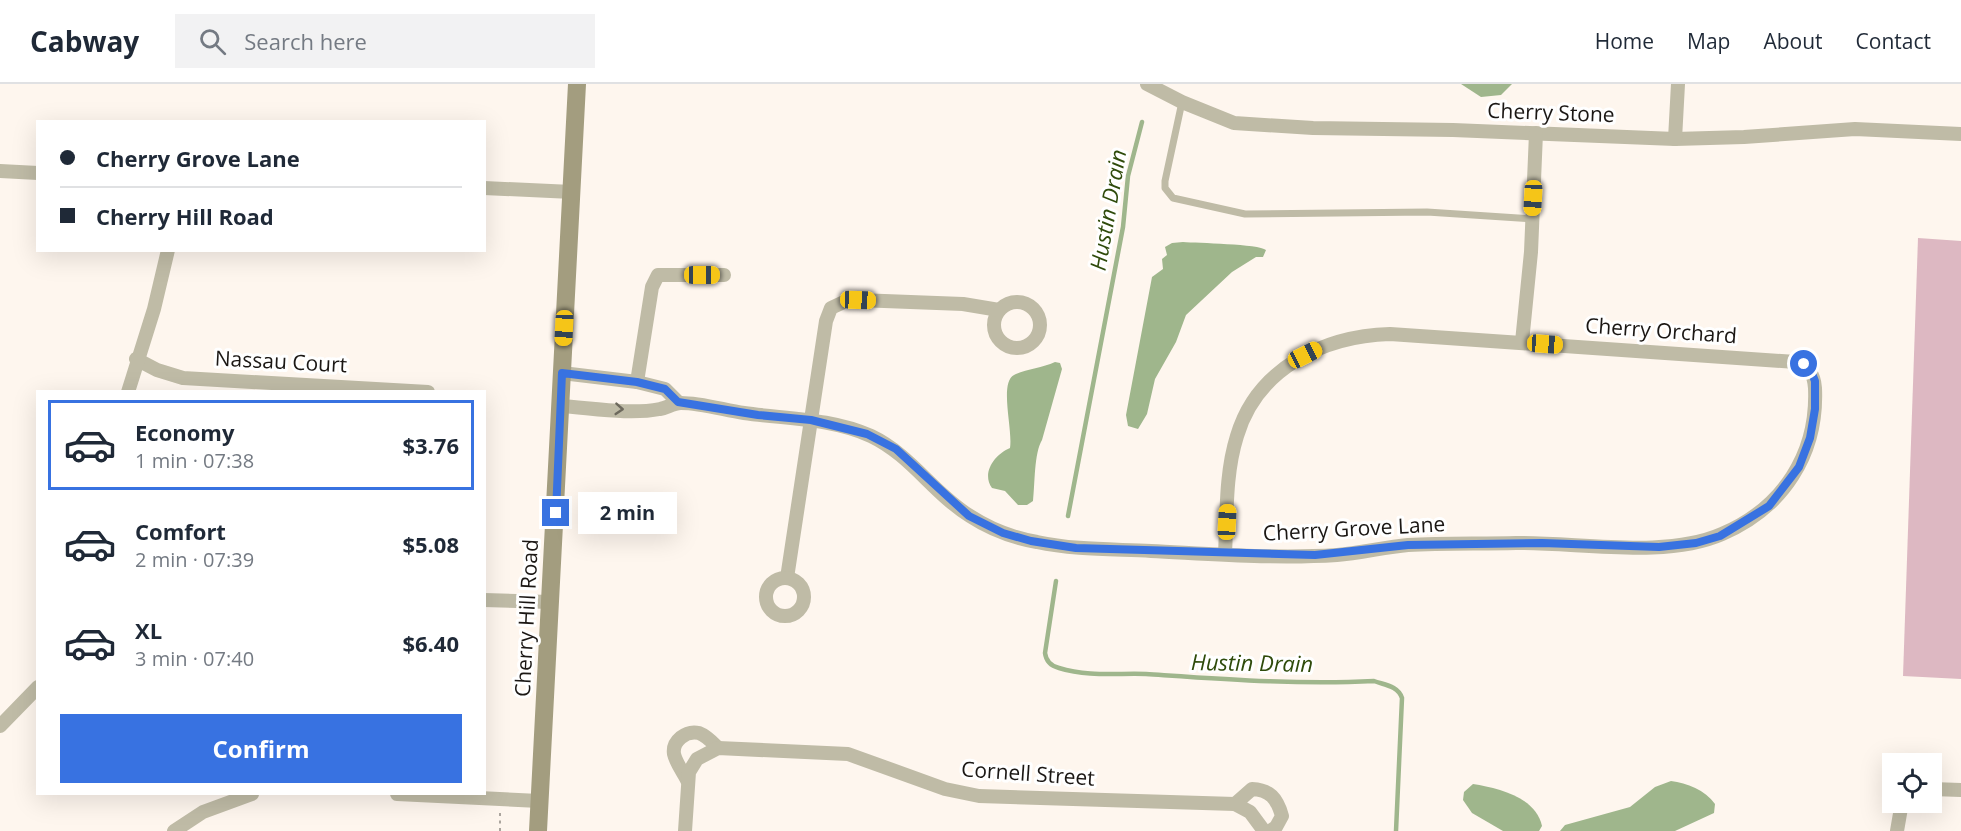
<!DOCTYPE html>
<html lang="en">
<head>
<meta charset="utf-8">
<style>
  body { margin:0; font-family:"Open Sans",sans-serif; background:#f2f2f3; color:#1f2937; height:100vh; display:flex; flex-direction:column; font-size:22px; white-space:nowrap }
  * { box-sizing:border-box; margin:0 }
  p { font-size:20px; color:#747a83 }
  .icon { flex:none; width:33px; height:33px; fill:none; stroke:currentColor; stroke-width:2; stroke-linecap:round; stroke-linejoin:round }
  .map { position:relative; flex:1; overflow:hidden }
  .sheet { position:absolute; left:36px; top:306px; width:450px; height:405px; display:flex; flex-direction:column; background:#fff; border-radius:0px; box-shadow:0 6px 24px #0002 }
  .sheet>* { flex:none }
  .guide { position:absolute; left:36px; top:36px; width:450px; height:132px; border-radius:0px; box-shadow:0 6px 24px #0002; display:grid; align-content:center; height:132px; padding:0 24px; background:#fff }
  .buttons { position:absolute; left:1882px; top:669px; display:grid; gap:12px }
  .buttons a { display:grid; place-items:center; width:60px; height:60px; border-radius:0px; background:#fff; box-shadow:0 6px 24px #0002; font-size:30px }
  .end { position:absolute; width:27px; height:27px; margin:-14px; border:8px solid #3872e1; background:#fff; box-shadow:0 0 0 3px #fff }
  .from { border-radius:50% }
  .bubble { position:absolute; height:42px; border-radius:0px; background:#fff; box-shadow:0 6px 24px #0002; font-size:20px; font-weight:700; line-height:42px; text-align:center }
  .car { position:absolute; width:18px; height:36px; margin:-18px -9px; border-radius:8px; box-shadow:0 0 4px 2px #0007; background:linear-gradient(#f5c518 24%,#345 0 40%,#f5c518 0 76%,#345 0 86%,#f5c518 0) }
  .guide b { display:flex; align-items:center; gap:21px; height:57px; font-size:22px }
  .guide b+b { border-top:2px solid #e0e1e3 }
  .guide i { width:15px; height:15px; background:#1f2937 }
  ul { padding:10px 0 0; list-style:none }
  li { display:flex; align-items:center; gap:18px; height:90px; margin:0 12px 9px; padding:0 12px; border:3px solid transparent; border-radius:0px }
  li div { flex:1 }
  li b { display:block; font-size:22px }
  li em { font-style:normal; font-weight:700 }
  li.active { border-color:#3872e1 }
  li>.icon { width:54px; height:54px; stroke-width:1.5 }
  .primary-button { display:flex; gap:12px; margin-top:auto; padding:12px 24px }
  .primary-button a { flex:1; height:69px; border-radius:0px; background:#3872e1; color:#fff; font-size:24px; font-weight:700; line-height:69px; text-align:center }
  header { display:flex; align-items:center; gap:36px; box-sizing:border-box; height:84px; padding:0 30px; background:#fff; border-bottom:2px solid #e0e1e3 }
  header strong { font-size:28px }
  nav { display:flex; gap:33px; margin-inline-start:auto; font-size:21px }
  .search { width:420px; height:54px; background:#f2f2f3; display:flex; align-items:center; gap:15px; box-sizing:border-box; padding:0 21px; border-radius:0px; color:#747a83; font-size:22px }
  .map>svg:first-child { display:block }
  .green { fill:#ddb8c2 }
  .water { fill:#9fb68c }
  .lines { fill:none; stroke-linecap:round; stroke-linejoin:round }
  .stream { stroke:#9fb68c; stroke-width:4.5 }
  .path { stroke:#aba59e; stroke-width:2; stroke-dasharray:3 4.5; stroke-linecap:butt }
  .lane { stroke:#bfbba6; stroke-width:7 }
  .street { stroke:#bfbba6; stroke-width:14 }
  .secondary { stroke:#a39d7f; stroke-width:18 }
  .oneway { stroke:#6d695d }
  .route { stroke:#3872e1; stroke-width:8 }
  .labels { text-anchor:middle; stroke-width:6; stroke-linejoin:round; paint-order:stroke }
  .street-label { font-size:21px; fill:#1b1714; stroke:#fff }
  .water-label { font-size:22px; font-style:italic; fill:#2f4b0b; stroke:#fff }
</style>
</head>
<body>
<header>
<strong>Cabway</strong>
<div class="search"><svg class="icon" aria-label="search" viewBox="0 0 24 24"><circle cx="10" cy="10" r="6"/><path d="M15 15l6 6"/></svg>Search here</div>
<nav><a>Home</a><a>Map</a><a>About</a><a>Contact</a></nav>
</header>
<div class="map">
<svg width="1961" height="747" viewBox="0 0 1961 747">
  <rect width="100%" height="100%" fill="#fef6ee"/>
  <!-- green -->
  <polygon class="green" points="1918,154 1961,157 1961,595 1903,592"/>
  <!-- water -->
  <g class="water">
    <polygon points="1461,0 1512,0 1501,11 1481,13"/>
    <path d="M 1183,158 C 1197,159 1259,160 1266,166 L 1263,173 L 1256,173 L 1232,188 L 1186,231 L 1176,258 L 1155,295 L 1147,330 L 1138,345 L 1128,342 L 1126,331 L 1152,193 L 1163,185 L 1162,175 L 1167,171 L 1165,163 L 1172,159 Z"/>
    <path d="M 1055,278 L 1060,279 L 1062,285 L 1042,356 C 1034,369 1035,400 1033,417 L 1027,421 L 1018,421 L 1005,407 L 992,404 C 981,389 995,370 1010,364 C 1013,345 999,299 1014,291 C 1026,285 1042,284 1055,278 Z"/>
    <path d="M 1671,697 C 1687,699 1705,706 1715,720 L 1714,729 L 1675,747 L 1560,747 L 1565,741 L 1630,723 L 1655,703 Z"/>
    <path d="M 1473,700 C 1498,704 1536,713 1542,742 L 1539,747 L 1503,747 L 1472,729 L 1463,716 L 1464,708 Z"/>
  </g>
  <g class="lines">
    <!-- stream -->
    <g class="stream">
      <polyline points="1068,432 1123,143 1128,92 1142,38"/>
      <path d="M 1056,497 L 1045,569 C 1046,577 1051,582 1059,584 C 1088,593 1117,589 1146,590 C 1221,595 1298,601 1374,597 C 1385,601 1398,602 1402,614 L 1396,747"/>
    </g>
    <!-- path -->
    <polyline class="path" points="500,747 500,729"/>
    <!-- lane -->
    <polyline class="lane" points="1182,18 1165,97 1165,104 1173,114 1245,130 1427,128 1532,135"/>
    <!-- street -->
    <g class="street">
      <polyline points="1147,0 1182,18 1234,39 1313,44 1453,46 1675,55 1744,53 1855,45 1961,50"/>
      <polyline points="1675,55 1678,0"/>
      <polyline points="0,87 38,89"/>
      <polyline points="484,104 572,108"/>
      <circle cx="1017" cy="241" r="23"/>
      <polyline points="1522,258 1531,168 1536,49"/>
      <polyline points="136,275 157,286 183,294 428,308"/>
      <polyline points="562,289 637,298 665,305 678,318"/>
      <polyline points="637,298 652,203 658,191 724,191"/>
      <polyline points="128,308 154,225 168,166"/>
      <path d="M 560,322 C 592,324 629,331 660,325 C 667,324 673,319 681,319 C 701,319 724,326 744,329 C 786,335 831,334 871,352 C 911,371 933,409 970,432 C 990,445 1014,454 1037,458 C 1074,466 1113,465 1151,467 C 1213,470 1276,475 1337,471 C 1361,469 1385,463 1408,461 C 1444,459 1480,460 1516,459 C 1578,458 1665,475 1722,450 C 1783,424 1818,370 1815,304 C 1814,290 1809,282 1796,278 L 1390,250 C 1324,252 1257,284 1237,352 C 1225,390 1227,432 1225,470"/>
      <polyline points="787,494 826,237 831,224 846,217 858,216 963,220 999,226"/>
      <circle cx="785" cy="513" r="19"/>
      <polyline points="484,516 550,518"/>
      <polyline points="0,642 38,603"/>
      <path d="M 687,696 C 683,688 676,679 674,670 C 672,657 686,646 699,649 C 707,652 712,658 718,664"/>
      <polyline points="1932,705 1961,706"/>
      <polyline points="397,710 539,717"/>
      <path d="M 1235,720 L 1252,705 C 1270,706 1277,714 1282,732 L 1276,743 L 1270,747"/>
      <polyline points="174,747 203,728 252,710"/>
      <polyline points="685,747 689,688 697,675 718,664 848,670 945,705 979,712 1235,720 1250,728 1264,747"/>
      <polyline points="1897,747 1902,718"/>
    </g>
    <!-- secondary -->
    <polyline class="secondary" points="538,747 577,0"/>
  </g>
  <!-- one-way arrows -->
  <defs><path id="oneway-chevron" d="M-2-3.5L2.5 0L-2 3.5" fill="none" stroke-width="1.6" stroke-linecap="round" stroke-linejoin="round" transform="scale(1.5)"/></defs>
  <use class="oneway" href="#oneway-chevron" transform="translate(619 325) rotate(4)"/>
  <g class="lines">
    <!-- route -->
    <polyline class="route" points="556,429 562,289 637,298 665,305 678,318 758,331 811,336 867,350 896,365 969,432 1003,449 1031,457 1076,464 1315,471 1408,461 1542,459 1659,463 1696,459 1720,452 1769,422 1799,383 1810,354 1815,325 1815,297 1811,287 1804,280"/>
  </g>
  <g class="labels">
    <!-- street labels -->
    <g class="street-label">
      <text transform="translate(1551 29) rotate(2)" y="7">Cherry Stone</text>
      <text transform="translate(1661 247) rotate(4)" y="7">Cherry Orchard</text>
      <text transform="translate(281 278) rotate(3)" y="7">Nassau Court</text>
      <text transform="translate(1354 445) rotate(-3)" y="7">Cherry Grove Lane</text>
      <text transform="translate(527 534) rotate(-87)" y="7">Cherry Hill Road</text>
      <text transform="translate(1028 690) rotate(4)" y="7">Cornell Street</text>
    </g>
    <!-- water labels -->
    <g class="water-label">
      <text transform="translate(1108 126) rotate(-80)" y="8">Hustin Drain</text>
      <text transform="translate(1252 579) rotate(1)" y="8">Hustin Drain</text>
    </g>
  </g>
</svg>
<div class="buttons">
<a><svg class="icon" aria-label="locate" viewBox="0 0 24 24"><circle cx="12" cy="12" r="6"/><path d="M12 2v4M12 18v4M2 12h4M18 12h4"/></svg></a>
</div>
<i class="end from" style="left:1804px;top:280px"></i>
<i class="end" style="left:556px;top:429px"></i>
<div class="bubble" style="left:578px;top:408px;width:99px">2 min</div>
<i class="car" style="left:1533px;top:114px;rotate:183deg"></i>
<i class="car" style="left:702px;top:191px;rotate:90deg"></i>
<i class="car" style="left:858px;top:216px;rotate:92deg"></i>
<i class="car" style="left:564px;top:244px;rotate:183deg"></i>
<i class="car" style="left:1545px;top:260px;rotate:94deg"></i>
<i class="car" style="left:1305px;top:271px;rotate:63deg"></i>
<i class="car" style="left:1227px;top:438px;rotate:3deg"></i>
<div class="guide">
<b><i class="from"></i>Cherry Grove Lane</b>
<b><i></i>Cherry Hill Road</b>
</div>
<section class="sheet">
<ul>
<li class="active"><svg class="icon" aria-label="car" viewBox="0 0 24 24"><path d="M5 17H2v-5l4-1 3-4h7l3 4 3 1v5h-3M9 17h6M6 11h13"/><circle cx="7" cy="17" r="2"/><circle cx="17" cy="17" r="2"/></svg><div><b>Economy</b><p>1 min · 07:38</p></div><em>$3.76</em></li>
<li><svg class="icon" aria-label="car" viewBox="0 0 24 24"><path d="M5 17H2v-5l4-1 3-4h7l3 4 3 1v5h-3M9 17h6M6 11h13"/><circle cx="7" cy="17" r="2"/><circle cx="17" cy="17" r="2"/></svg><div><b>Comfort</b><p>2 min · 07:39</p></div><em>$5.08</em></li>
<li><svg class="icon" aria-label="car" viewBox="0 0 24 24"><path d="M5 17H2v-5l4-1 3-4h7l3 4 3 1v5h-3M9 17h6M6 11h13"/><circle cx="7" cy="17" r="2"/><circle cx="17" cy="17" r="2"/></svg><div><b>XL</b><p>3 min · 07:40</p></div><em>$6.40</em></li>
</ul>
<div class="primary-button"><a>Confirm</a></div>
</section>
</div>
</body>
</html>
